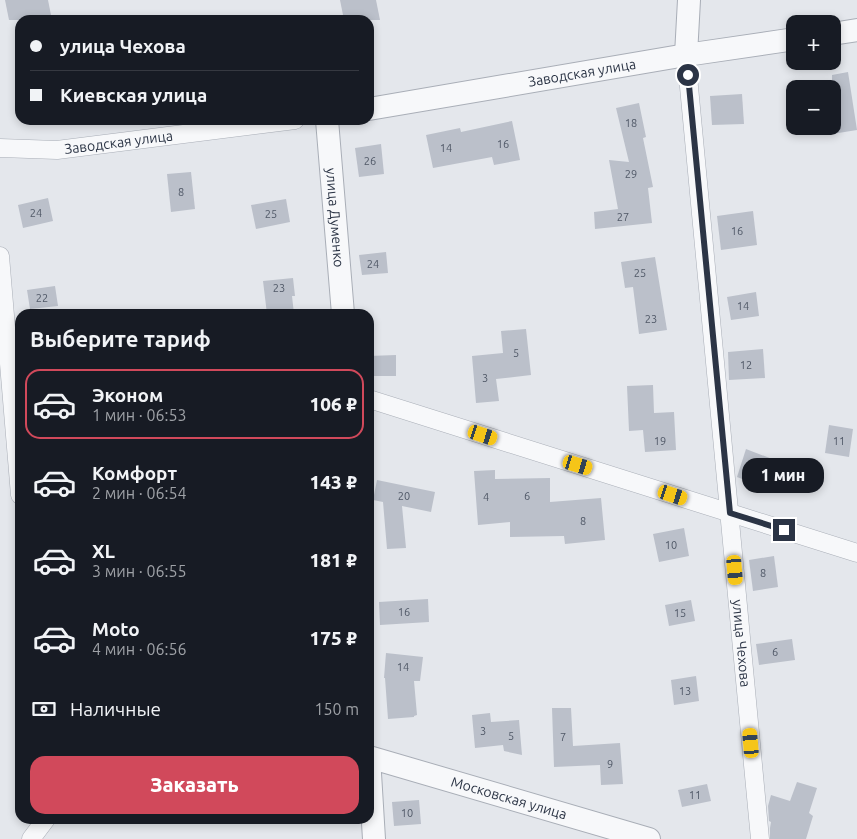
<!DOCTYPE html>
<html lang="ru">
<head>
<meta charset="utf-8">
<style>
  body { margin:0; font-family:Ubuntu,sans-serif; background:#242831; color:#f1f3f6; height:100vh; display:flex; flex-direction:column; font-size:19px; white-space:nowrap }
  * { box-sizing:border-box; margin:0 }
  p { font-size:16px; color:#9ea1a6 }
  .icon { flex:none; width:28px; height:28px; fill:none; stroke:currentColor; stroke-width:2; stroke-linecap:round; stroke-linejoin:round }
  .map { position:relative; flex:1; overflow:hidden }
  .sheet { position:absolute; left:15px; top:309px; width:359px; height:515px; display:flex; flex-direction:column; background:#171b24; border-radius:15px; box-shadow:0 2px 8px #0003 }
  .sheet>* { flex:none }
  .guide { position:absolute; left:15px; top:15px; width:359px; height:110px; border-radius:15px; box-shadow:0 2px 8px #0003; display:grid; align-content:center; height:110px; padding:0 15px; background:#171b24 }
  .tools { position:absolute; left:786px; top:15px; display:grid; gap:10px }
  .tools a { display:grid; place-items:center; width:55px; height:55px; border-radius:10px; background:#171b24; box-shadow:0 2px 8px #0003; font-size:25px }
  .end { position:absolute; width:22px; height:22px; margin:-11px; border:6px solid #2b3445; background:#fff; box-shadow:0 0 0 2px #fff }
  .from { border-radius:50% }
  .bubble { position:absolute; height:35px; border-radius:15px; background:#171b24; box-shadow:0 2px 8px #0003; font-size:16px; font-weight:800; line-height:35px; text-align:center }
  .car { position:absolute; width:15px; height:30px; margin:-15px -8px; border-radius:6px; box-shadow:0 0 4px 1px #0007; background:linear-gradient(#f5c518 24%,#345 0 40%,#f5c518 0 76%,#345 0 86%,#f5c518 0) }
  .guide b { display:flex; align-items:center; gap:18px; height:48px; font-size:19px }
  .guide b+b { border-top:1px solid #363941 }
  .guide i { width:12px; height:12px; background:#f1f3f6 }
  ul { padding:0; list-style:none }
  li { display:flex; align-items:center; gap:15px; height:70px; margin:0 10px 8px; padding:0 5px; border:2px solid transparent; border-radius:15px }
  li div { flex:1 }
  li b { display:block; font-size:19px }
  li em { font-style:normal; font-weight:800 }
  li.selected { border-color:#d1495b }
  li>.icon { width:45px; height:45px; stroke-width:1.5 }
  h2 { padding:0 15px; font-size:22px; line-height:60px }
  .pay { display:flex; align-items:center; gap:12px; height:55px; padding:0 15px; font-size:19px }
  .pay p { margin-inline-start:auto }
  .primary-button { display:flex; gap:10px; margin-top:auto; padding:10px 15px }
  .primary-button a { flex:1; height:58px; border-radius:15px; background:#d1495b; color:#fff; font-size:20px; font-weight:800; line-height:58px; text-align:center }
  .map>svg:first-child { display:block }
  .building { fill:#bbc0ca }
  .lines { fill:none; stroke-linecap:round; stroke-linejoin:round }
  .minor-casing { stroke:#a9aeb7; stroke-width:19 }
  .tertiary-casing { stroke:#a9aeb7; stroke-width:24 }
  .minor { stroke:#f7f8fa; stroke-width:18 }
  .tertiary { stroke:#f7f8fa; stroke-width:22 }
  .route { stroke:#2b3445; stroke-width:6 }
  .labels { text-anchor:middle; stroke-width:5; stroke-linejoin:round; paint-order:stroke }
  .number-label { font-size:11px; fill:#4f5766 }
  .street-label { font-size:14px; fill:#2b3445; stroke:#f4f6f9 }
</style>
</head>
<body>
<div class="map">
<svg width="857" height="839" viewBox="0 0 857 839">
  <rect width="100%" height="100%" fill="#e4e7ec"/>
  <!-- building -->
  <g class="building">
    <polygon points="5,0 48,0 52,20 9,20"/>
    <polygon points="340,0 376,0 380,20 344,20"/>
    <polygon points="848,72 857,130 832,134 832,75"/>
    <polygon points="742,94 744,124 712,125 710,96"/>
    <polygon points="639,103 646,137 643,138 653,187 648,188 652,223 595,229 594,212 618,209 609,160 629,162 616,108"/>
    <polygon points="512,121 520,160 494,165 492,157 433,168 426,135 460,128 461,132"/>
    <polygon points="381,144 384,174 359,177 355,148"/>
    <polygon points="191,172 195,209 171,212 167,174"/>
    <polygon points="48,198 53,221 23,228 18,205"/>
    <polygon points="286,199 290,222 256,229 251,205"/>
    <polygon points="753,211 757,245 721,250 717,216"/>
    <polygon points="386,252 388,273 362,275 359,255"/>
    <polygon points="655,257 667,330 639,334 633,287 625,288 621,262"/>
    <polygon points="293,278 295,296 292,296 294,314 267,314 263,281"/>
    <polygon points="55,286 58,306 30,309 27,290"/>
    <polygon points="756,292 759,316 731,320 727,297"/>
    <polygon points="526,329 531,375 496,379 499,401 476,403 472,356 503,353 501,331"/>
    <polygon points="763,349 765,378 729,380 728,352"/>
    <polygon points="396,355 396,376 369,376 369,356"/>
    <polygon points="653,385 654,413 674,412 676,450 645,452 643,430 629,431 627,386"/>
    <polygon points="829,425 853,429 849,457 825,453"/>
    <polygon points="746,449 780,462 769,489 737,477"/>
    <polygon points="495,470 495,479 550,478 550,502 601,498 605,540 565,544 564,536 510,537 510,522 478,525 474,471"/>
    <polygon points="377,480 435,492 431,512 402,506 406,548 387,549 383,502 373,500"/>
    <polygon points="684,528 689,556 659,562 653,534"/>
    <polygon points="774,556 778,587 753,591 749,560"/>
    <polygon points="428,599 429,622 380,625 379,602"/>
    <polygon points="691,600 695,621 669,626 665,605"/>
    <polygon points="792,639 795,660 759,665 756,644"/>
    <polygon points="386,653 423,657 420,681 414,681 417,715 414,716 414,717 388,719 385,678 384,678"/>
    <polygon points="696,676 699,701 674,705 671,680"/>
    <polygon points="552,708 571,708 573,746 620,743 623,784 601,785 600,765 554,767"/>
    <polygon points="490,713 491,722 519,720 522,755 504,751 503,745 475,748 472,715"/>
    <polygon points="797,782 817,788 809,813 813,816 806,839 770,839 770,828 771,822 769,821 768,806 771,795 790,801"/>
    <polygon points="707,784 711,801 682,807 678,790"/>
    <polygon points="419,800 421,824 394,826 392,802"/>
  </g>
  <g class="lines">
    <defs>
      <g id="minor">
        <path id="s1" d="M 686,55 L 760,839"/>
        <path id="s2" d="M 0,148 L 57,150 L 295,120"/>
        <polyline points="0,256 20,495"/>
        <polyline points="369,399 857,553"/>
        <polyline points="31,839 46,819"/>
      </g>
      <g id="tertiary">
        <polyline points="832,34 857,30"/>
        <polyline points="686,55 689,0"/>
        <path id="s3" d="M 369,109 L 686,55 L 795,39"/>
        <path id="s4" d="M 327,120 L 343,314"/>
        <path id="s5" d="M 374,839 L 369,757 L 649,839"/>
      </g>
    </defs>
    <!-- minor casing -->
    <use href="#minor" class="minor-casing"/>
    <!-- tertiary casing -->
    <use href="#tertiary" class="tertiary-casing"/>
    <!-- minor -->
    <use href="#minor" class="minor"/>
    <!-- tertiary -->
    <use href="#tertiary" class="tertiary"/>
  </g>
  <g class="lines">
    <!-- route -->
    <polyline class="route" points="688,75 730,513 784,530"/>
  </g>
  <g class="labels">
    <!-- number labels -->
    <g class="number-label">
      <text x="631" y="127">18</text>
      <text x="503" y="148">16</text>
      <text x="446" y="152">14</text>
      <text x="370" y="165">26</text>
      <text x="631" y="178">29</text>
      <text x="181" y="196">8</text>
      <text x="36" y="217">24</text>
      <text x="271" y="218">25</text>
      <text x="623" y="221">27</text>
      <text x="737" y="235">16</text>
      <text x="373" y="268">24</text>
      <text x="640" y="277">25</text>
      <text x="279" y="292">23</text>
      <text x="42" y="302">22</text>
      <text x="743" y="310">14</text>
      <text x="651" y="323">23</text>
      <text x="516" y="357">5</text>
      <text x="746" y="369">12</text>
      <text x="485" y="382">3</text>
      <text x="660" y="445">19</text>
      <text x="839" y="445">11</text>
      <text x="404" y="500">20</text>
      <text x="527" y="500">6</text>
      <text x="486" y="501">4</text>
      <text x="583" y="525">8</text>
      <text x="671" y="549">10</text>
      <text x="763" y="577">8</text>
      <text x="404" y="616">16</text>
      <text x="680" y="617">15</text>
      <text x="775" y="656">6</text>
      <text x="403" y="671">14</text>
      <text x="685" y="695">13</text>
      <text x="483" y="735">3</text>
      <text x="511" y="740">5</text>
      <text x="563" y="741">7</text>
      <text x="610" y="768">9</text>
      <text x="695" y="799">11</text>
      <text x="407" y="817">10</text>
    </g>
    <!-- street labels -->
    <g class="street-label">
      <text dy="5" stroke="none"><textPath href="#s3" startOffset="216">Заводская улица</textPath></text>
      <text dy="5" stroke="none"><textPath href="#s2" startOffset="119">Заводская улица</textPath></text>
      <text dy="5" stroke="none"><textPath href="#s4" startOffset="98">улица Думенко</textPath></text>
      <text dy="5" stroke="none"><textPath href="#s1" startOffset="591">улица Чехова</textPath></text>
      <text dy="5" stroke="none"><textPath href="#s5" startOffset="228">Московская улица</textPath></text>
    </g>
  </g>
</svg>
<div class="tools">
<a>+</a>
<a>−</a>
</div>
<i class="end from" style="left:688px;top:75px"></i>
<i class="end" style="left:784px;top:530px"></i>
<div class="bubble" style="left:742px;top:458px;width:82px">1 мин</div>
<i class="car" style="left:483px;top:435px;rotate:108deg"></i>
<i class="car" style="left:578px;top:465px;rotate:107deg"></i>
<i class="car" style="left:673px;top:495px;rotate:108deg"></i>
<i class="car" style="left:735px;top:570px;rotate:175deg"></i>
<i class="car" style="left:751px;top:743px;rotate:355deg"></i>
<div class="guide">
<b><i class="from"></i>улица Чехова</b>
<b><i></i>Киевская улица</b>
</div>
<section class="sheet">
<h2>Выберите тариф</h2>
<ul>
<li class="selected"><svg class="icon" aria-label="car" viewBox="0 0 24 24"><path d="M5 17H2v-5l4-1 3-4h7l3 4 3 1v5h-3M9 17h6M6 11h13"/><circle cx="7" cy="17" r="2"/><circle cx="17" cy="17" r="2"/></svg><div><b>Эконом</b><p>1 мин · 06:53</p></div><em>106 ₽</em></li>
<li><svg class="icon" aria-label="car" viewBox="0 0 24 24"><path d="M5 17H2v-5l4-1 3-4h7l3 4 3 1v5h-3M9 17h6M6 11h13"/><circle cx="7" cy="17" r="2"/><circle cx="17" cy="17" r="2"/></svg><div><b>Комфорт</b><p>2 мин · 06:54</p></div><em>143 ₽</em></li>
<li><svg class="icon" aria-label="car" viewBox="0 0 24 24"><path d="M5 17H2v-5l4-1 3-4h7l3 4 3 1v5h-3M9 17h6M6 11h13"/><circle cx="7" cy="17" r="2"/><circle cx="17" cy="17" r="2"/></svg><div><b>XL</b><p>3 мин · 06:55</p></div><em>181 ₽</em></li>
<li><svg class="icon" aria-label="car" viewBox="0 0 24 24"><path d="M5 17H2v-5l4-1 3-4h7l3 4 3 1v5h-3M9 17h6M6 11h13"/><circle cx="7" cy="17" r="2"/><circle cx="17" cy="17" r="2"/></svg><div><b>Moto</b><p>4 мин · 06:56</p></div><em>175 ₽</em></li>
</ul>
<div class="pay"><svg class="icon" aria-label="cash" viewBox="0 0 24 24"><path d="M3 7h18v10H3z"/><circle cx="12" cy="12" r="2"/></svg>Наличные<p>150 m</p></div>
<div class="primary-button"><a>Заказать</a></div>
</section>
</div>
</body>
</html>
